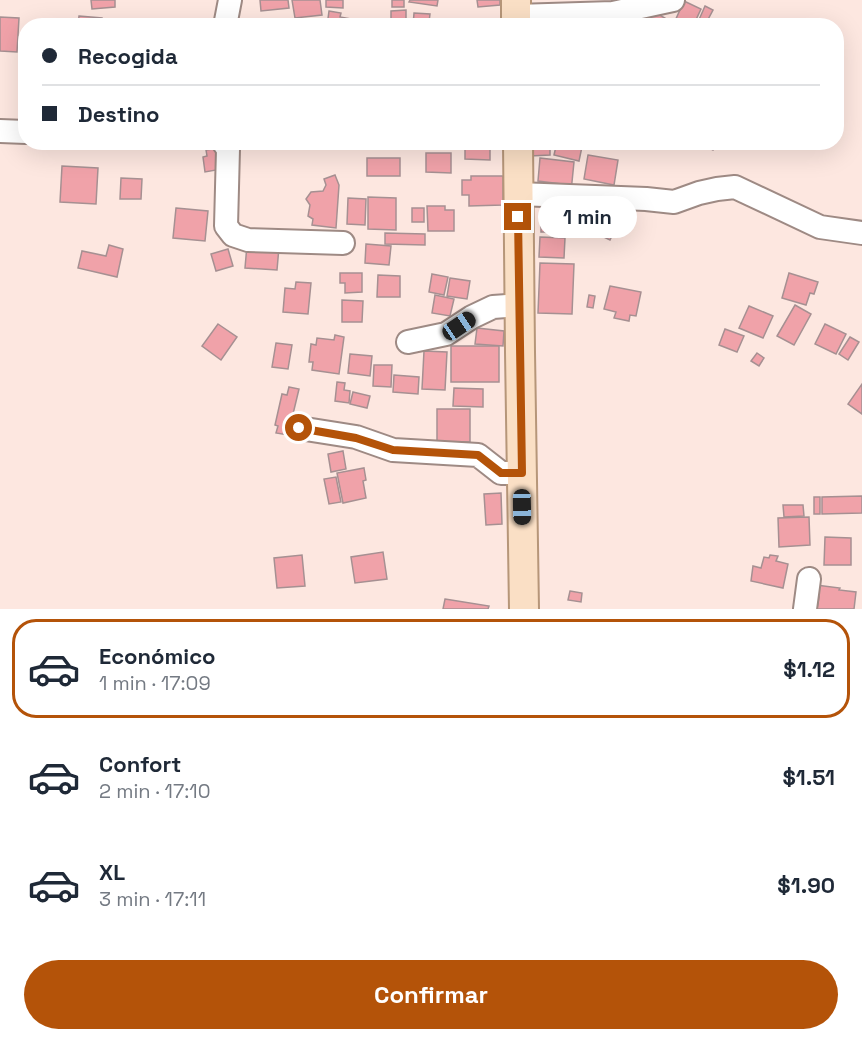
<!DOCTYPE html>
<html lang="es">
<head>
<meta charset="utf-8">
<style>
  body { margin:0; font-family:"Space Grotesk",sans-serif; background:#f2f2f3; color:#1f2937; height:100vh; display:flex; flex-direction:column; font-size:22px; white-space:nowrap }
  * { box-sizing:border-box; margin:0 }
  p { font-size:20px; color:#747a83 }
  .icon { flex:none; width:33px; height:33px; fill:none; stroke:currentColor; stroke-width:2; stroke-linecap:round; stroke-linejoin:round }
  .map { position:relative; height:609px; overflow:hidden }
  .side { display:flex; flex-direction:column; background:#fff; flex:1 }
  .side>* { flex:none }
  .guide { position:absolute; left:18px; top:18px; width:826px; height:132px; border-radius:24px; box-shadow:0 6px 24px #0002; display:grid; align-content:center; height:132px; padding:0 24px; background:#fff }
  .end { position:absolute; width:27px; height:27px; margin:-14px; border:8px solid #b45309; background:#fff; box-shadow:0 0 0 3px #fff }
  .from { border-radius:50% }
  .bubble { position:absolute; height:42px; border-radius:21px; background:#fff; box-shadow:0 6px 24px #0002; font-size:20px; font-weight:700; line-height:42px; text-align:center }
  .car { position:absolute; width:18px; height:36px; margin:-18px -9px; border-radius:8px; box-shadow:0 0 4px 2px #0007; background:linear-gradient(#222 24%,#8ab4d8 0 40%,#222 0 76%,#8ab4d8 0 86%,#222 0) }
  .guide b { display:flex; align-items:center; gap:21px; height:57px; font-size:22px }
  .guide b+b { border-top:2px solid #e0e1e3 }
  .guide i { width:15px; height:15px; background:#1f2937 }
  ul { padding:10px 0 0; list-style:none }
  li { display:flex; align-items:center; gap:18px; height:99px; margin:0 12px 9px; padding:0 12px; border:3px solid transparent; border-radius:24px }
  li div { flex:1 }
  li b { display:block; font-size:22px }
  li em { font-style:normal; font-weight:700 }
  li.current { border-color:#b45309 }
  li>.icon { width:54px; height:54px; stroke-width:1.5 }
  .action { display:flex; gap:12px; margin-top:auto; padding:12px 24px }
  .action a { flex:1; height:69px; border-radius:36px; background:#b45309; color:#fff; font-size:24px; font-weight:700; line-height:69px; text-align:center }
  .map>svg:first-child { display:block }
  .building { fill:#f0a2a9; stroke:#a69092; stroke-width:1.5 }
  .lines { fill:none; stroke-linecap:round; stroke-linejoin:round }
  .minor-casing { stroke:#9e8a84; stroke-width:26 }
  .major-casing { stroke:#b69679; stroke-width:32 }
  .minor { stroke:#fff; stroke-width:22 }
  .major { stroke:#fadfc5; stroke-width:28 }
  .route { stroke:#b45309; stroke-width:8 }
</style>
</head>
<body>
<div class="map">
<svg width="862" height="609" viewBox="0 0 862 609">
  <rect width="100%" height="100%" fill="#fde7e0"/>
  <!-- building -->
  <g class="building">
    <polygon points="91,0 115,0 115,7 92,9"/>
    <polygon points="260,0 288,0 289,8 261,11"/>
    <polygon points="292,0 320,0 322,15 295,18"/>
    <polygon points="326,0 343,0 343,8 326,7"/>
    <rect x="392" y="0" width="12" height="7"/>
    <polygon points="410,0 438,0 437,6 409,2"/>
    <polygon points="477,0 500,0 500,5 478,7"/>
    <polygon points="684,1 701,9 693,26 685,26 675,21"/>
    <polygon points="705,6 713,10 705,25 698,22"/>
    <polygon points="406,10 406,26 391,26 391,11"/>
    <polygon points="651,10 670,21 668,26 642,26"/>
    <polygon points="329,11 341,13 340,17 357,20 356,26 327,26"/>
    <polygon points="414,13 430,14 429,22 436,23 435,26 413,26"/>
    <polygon points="79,16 102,18 101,26 78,26"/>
    <polygon points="0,17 19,18 17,52 0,51"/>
    <polygon points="625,17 642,24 641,26 622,26"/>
    <rect x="121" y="21" width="29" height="5"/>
    <polygon points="45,22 71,24 71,26 44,26"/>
    <polygon points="381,142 402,142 401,148 381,146"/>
    <rect x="427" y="142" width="22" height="5"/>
    <polygon points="465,142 490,142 490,160 465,159"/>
    <polygon points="530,142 550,142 550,155 530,156"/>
    <polygon points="557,142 583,142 579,161 554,155"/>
    <polygon points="696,142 716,142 713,150"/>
    <polygon points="219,148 222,169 205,172 203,157 207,156 206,150"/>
    <polygon points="426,153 451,153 451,173 426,172"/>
    <polygon points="588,155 618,160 614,185 584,179"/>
    <rect x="367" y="158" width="33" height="18"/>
    <polygon points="540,158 574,162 571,192 560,191 561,184 538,181"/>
    <polygon points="62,166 98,168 96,204 60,202"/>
    <polygon points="335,175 339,185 336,228 312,225 313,219 308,216 310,205 306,199 311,192 323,191 326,185 324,179"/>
    <polygon points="471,176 503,176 503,205 469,206 469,195 462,195 462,180 471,180"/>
    <polygon points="121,178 142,179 141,199 120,199"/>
    <polygon points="368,197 396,198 396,230 368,229"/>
    <polygon points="348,198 366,199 365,225 347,224"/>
    <rect x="541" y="204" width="28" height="28"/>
    <polygon points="427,206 445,206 445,210 454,210 454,231 428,231"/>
    <polygon points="176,208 208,211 205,241 173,238"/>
    <rect x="412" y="208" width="12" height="14"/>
    <polygon points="601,211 619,221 610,240 591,231"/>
    <polygon points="385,233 425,234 425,245 385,244"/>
    <polygon points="540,237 565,238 564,258 539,257"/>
    <polygon points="366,244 391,246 389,265 365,263"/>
    <polygon points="109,245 123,249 117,277 78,268 82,251 106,256"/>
    <polygon points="247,245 279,247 277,270 245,268"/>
    <polygon points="228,249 233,266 216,271 211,254"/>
    <polygon points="540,263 574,264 572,314 538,313"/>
    <polygon points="340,273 362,273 362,292 345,293 345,283 340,283"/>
    <polygon points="789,273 818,282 814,294 810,293 806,305 782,298"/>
    <polygon points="432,274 448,277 444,295 429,292"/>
    <polygon points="378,275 400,276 400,297 377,297"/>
    <polygon points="450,278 470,281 467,299 447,296"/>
    <polygon points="296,282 311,283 308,314 283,312 285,288 295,289"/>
    <polygon points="610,286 641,292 636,316 630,315 629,321 614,318 616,312 604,309"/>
    <polygon points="435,295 454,299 450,316 432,313"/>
    <polygon points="589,295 595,296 593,308 587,307"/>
    <polygon points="342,300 363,301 362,322 342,322"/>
    <polygon points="795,305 811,314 794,345 777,336"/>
    <polygon points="749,306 773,316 763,338 739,328"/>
    <polygon points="218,324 237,337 221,360 202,346"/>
    <polygon points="825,324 846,334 836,354 815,344"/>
    <polygon points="477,328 504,331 503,346 475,344"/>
    <polygon points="725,329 744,336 737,352 719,345"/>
    <polygon points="335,335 344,337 339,374 312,370 313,362 309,362 311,344 316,345 317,338 334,340"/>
    <polygon points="850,337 859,342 848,360 839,354"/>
    <polygon points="276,343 292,345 288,369 272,367"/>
    <rect x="451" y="346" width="48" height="36"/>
    <polygon points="424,351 447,352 445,390 422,389"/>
    <polygon points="757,353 764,358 759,366 751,361"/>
    <polygon points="350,354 372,356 370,376 348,373"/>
    <polygon points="374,365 392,365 391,387 373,386"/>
    <polygon points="394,375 419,377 418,394 393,392"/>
    <polygon points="337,382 345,383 344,390 350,391 349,403 335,401"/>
    <polygon points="862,384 862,414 848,404"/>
    <polygon points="289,387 299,389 288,435 276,433 278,426 275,425 282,394 287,395"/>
    <polygon points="454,388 483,389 483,407 453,406"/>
    <polygon points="353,392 370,396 367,408 350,404"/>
    <rect x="437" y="409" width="33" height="33"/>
    <polygon points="343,451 346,469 331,472 328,454"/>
    <polygon points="364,468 366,480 363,481 366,498 343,503 337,473"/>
    <polygon points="336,477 341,502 329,504 324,479"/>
    <polygon points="501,493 502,524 486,525 484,494"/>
    <polygon points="862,496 862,513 822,514 822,497"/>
    <rect x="814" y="497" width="6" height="17"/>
    <polygon points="783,505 803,505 804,516 784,517"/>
    <polygon points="809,517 810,545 779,547 778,518"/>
    <polygon points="825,537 851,538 851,565 824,565"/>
    <polygon points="383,552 387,579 355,583 351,557"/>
    <polygon points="302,555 305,586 277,588 274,558"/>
    <polygon points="770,555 778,556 776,561 788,564 783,588 751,581 753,566 761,568 764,557 769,558"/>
    <polygon points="816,585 840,588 839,590 856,592 854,609 817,609 819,597 814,597"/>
    <polygon points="570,591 582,593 581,602 568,600"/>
    <polygon points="445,599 489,606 488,609 443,609"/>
  </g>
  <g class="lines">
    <defs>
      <g id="minor">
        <polyline points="516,16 613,13 673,0"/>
        <polyline points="225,26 230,0"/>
        <polyline points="0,131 26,132"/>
        <polyline points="223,142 228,149 226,226 233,235 248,240 343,243"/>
        <polyline points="518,194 646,199 674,202 699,193 717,189 735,187 820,227 862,233"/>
        <polyline points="408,342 446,334 472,317 493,307 519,305"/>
        <polyline points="299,428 356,437 393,450 478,455 501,473 522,473"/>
        <polyline points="805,609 809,579"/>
      </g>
      <g id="major">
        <polyline points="516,0 516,26"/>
        <polyline points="518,142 520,352 524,609"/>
      </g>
    </defs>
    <!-- minor casing -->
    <use href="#minor" class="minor-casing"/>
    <!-- major casing -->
    <use href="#major" class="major-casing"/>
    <!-- minor -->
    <use href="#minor" class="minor"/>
    <!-- major -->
    <use href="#major" class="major"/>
  </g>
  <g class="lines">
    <!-- route -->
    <polyline class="route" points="299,428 356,438 393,450 478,455 501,473 522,473 518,217"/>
  </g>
</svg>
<i class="end from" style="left:299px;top:428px"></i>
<i class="end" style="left:518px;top:217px"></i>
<div class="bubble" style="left:538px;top:196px;width:99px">1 min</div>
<i class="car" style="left:459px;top:326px;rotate:56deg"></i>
<i class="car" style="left:522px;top:507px;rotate:179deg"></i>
<div class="guide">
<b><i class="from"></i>Recogida</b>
<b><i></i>Destino</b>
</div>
</div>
<section class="side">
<ul>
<li class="current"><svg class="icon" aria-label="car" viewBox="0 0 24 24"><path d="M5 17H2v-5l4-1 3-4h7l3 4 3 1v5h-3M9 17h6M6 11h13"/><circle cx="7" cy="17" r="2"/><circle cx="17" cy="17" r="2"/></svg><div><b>Económico</b><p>1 min · 17:09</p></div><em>$1.12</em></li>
<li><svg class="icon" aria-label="car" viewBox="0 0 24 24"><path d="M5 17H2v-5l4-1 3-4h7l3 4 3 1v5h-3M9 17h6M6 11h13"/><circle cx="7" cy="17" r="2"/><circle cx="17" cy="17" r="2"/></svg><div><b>Confort</b><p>2 min · 17:10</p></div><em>$1.51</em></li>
<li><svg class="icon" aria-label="car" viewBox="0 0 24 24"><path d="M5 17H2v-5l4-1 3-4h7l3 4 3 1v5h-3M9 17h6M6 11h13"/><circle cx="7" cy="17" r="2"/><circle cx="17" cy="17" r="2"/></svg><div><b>XL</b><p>3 min · 17:11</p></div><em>$1.90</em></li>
</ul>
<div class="action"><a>Confirmar</a></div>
</section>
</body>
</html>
